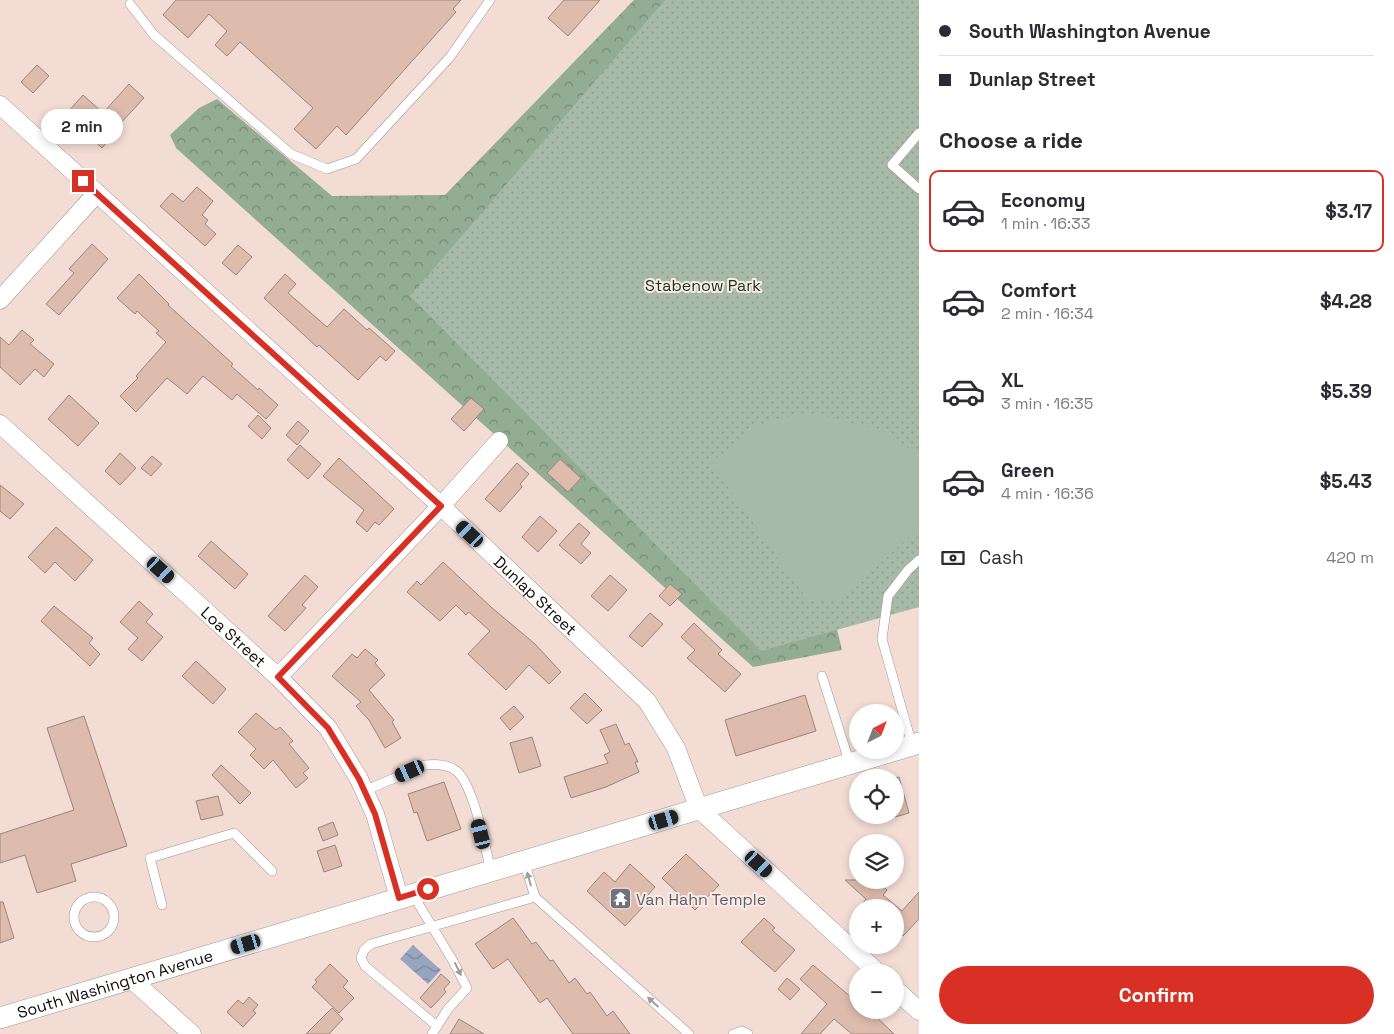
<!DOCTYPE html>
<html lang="en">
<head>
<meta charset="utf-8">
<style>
  body { margin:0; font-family:"Space Grotesk",sans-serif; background:#f2f2f3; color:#2b2b33; height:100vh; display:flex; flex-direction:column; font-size:19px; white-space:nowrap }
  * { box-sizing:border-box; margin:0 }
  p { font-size:16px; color:#7c7c81 }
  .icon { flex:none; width:28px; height:28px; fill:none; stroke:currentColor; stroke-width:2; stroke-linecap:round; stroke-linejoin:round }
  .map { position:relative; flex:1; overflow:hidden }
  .panel { display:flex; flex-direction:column; background:#fff; width:475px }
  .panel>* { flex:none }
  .hud { display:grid; align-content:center; height:110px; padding:0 20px; background:#fff }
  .needle { width:32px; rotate:42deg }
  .buttons { position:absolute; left:849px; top:704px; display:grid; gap:10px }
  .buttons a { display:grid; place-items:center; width:55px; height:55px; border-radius:50%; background:#fff; box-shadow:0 2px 8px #0003; font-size:25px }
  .end { position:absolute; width:22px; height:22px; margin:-11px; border:6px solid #d93025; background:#fff; box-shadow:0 0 0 2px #fff }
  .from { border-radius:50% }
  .bubble { position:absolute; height:35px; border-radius:18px; background:#fff; box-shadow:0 2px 8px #0003; font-size:16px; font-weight:700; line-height:35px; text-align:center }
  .car { position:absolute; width:15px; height:30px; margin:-15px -8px; border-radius:6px; box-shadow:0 0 4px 1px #0007; background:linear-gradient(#222 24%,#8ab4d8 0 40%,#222 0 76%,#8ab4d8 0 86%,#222 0) }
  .hud b { display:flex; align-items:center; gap:18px; height:48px; font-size:19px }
  .hud b+b { border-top:1px solid #e1e1e2 }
  .hud i { width:12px; height:12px; background:#2b2b33 }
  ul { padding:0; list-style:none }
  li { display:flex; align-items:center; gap:15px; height:82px; margin:0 10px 8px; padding:0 10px; border:2px solid transparent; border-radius:10px }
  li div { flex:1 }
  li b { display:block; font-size:19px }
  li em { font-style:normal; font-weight:700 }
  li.on { border-color:#d93025 }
  li>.icon { width:45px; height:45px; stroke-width:1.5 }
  h2 { padding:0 20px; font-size:22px; line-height:60px }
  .pay { display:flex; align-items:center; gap:12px; height:55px; padding:0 20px; font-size:19px }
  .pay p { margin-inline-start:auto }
  .primary-button { display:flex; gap:10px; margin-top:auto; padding:10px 20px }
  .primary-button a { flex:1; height:58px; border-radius:30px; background:#d93025; color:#fff; font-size:20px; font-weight:700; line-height:58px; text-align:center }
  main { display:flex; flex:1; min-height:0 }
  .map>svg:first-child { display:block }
  .forest { fill:url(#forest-crowns) }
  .park { fill:url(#park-dots) }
  .pitch { fill:#a7baa7 }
  .water { fill:url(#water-waves) }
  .building { fill:#ddbbad; stroke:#9a867e }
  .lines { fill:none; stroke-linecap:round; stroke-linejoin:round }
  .service-casing { stroke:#a7938b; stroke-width:10 }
  .minor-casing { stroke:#a7938b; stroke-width:19 }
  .tertiary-casing { stroke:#a7938b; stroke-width:22 }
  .service { stroke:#fff; stroke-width:9 }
  .minor { stroke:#fff; stroke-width:18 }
  .tertiary { stroke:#fff; stroke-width:21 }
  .oneway { fill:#a09d9c }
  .route { stroke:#d93025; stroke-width:6 }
  .labels { text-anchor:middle; stroke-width:4; stroke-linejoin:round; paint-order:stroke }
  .park-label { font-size:16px; fill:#113916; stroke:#fcebe4 }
  .street-label { font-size:16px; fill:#120b08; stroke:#fcebe4 }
  .worship-label { font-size:16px; fill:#5b616d; stroke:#fcebe4; text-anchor:start }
</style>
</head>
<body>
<main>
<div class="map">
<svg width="919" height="1034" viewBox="0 0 919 1034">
  <defs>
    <pattern id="forest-crowns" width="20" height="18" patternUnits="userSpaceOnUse" patternTransform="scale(1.25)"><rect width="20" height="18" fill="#93ac94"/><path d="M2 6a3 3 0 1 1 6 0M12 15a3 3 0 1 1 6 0" fill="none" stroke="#778a77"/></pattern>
    <pattern id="park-dots" width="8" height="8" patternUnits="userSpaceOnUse" patternTransform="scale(1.25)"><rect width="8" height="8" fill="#a7baa7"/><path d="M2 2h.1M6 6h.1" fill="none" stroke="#8f9f8e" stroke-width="1.8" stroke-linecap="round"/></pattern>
    <pattern id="water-waves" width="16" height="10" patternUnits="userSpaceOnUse" patternTransform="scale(1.25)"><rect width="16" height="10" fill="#97a5c1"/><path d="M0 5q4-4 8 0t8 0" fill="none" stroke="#7a859b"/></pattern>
  </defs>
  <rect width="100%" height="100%" fill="#f2dcd4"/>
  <!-- forest -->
  <polygon class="forest" points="634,0 919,0 834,617 842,650 753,667 176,148 170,135 199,108 217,99 332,196 445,195"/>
  <!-- park -->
  <polygon class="park" points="665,0 919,0 919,607 761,651 410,296"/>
  <!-- pitch -->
  <polygon class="pitch" points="806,412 880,430 919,455 919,528 840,600 807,599 711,463 756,426"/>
  <!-- water -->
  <polygon class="water" points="413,945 441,970 428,984 400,959"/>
  <!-- building -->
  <g class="building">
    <polygon points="176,0 461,0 453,9 456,12 346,135 337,126 316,149 294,129 313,108 240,42 227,56 215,45 227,31 209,14 188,38 163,15"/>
    <polygon points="564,0 600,0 568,36 548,18"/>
    <polygon points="37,65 49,76 33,93 21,82"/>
    <polygon points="129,84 144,98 117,127 119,128 102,148 66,114 83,95 103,113"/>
    <polygon points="197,187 213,201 202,215 208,220 205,224 216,234 205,246 160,206 172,193 183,202"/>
    <polygon points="92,244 108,259 59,315 46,304 74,273 69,269"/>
    <polygon points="238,245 252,257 236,275 222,263"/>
    <polygon points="139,274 169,304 168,305 233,364 231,366 258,390 259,388 278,405 266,419 237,394 232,400 203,376 187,394 167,378 136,412 120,396 138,378 136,376 166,342 156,333 159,331 137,311 135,314 117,298"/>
    <polygon points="285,274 296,284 288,293 327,327 344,309 367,330 369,328 395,351 386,361 380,356 358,380 319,345 317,347 264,298"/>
    <polygon points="22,330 34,340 30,344 54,364 44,377 35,369 20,385 0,367 0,337 9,345"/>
    <polygon points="69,395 99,423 78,446 48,419"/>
    <polygon points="471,398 484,409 464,431 451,419"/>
    <polygon points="258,415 271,428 262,439 248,426"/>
    <polygon points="298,421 309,431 297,445 286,435"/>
    <polygon points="300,445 321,464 308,479 287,460"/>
    <polygon points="120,453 136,468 120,485 105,471"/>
    <polygon points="152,456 162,464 151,476 141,468"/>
    <polygon points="339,458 394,509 379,525 375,522 367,532 356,522 364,510 323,476"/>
    <polygon points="560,459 581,478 568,492 547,473"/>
    <polygon points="517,463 529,474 520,484 522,487 500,512 485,499"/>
    <polygon points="0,485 24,504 10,519 0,511"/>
    <polygon points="540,516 557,531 538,552 522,537"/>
    <polygon points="579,523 590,533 581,544 591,553 581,564 559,545"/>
    <polygon points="56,527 93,560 75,581 55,562 45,573 28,557"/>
    <polygon points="211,541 248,574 235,589 198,556"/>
    <polygon points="443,562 491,607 535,644 561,672 549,684 529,665 506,690 468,654 490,631 469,612 466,615 456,605 440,621 407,592 417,581 421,585"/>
    <polygon points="305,575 318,587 302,605 306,608 285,631 268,616"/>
    <polygon points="610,575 627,590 608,611 591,596"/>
    <polygon points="670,584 682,594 670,606 659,596"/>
    <polygon points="139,601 153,614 146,622 163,637 142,661 128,649 138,638 120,622"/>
    <polygon points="54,606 93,638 89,643 100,654 90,666 41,621"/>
    <polygon points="650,613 663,624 642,647 629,636"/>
    <polygon points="694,623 722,650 718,654 741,674 725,692 687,658 695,650 681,637"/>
    <polygon points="365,649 378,660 375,663 385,675 369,690 394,720 392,722 401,738 385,748 369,720 356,706 361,702 332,676 352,654 357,658"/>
    <polygon points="196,661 226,689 213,704 182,676"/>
    <polygon points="585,693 602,710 587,724 570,708"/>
    <polygon points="805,695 816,731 736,756 725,720"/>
    <polygon points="514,706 524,717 510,730 500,718"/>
    <polygon points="256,713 276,730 280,727 293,741 289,744 309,768 303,773 308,778 296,788 273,760 264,769 250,755 256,749 238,732"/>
    <polygon points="84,716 127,846 71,864 76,881 37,893 25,855 0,863 0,834 74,810 47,728"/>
    <polygon points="616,724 625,745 629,743 638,762 635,762 639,772 606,787 571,798 564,777 608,763 604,755 610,752 600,730"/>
    <polygon points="532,737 541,766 519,773 510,743"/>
    <polygon points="221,765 251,793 240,804 212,775"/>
    <polygon points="899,777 909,813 895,817 895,778"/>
    <polygon points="444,782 461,829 427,841 417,812 414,813 408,794"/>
    <polygon points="218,796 223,815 201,820 196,801"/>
    <polygon points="333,822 338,835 323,841 318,828"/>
    <polygon points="335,845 342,866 324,872 317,851"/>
    <polygon points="686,854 719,885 695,910 662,878"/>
    <polygon points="630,864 655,887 640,904 643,907 625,926 587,891 604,872 615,882"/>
    <polygon points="845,880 876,880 887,890 883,895 902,911 919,892 919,919 903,936 895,928 895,908 859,908 866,899"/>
    <polygon points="0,902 3,902 14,938 0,943"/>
    <polygon points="513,918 532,944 536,942 550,961 553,960 569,983 575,978 587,994 590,992 607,1016 613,1011 630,1034 573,1034 547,998 540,1003 508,959 493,969 475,944"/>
    <polygon points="764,918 775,928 772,930 795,950 775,972 741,942"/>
    <polygon points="330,964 348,981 343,987 354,998 339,1013 312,987 317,982 315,980"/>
    <polygon points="813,965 858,1003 858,1010 869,1010 894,1034 852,1034 834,1019 820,1034 801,1034 827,1004 800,979"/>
    <polygon points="441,974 450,982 444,989 446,992 431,1008 420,998"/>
    <polygon points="787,978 800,989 790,1000 778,989"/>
    <polygon points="249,997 258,1005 253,1011 256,1013 243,1027 227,1012 238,1000 243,1004"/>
    <polygon points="332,1008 343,1019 329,1034 306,1034"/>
    <polygon points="459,1019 484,1034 450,1034"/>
  </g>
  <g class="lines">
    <defs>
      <g id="service">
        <polyline points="130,4 154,35 291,154 327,169 356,159 450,57 490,0"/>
        <polyline points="919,133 892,165 919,189"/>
        <polyline points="822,676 850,764"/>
        <polyline points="912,745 882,639 888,596 908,570 919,560"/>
        <path d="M 364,791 L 425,765 C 436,764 446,764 455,770 C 474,783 485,848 491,871"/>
        <polyline points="524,861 535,897 689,1034"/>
        <polyline points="413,895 453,961 467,988 448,1009 432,1034"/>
        <circle cx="94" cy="917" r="20"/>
        <polyline points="162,905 150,858 234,833 272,871"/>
        <polyline points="437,1026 365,966 361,958 364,950 371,944 535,897"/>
        <polyline points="733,1034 742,1031 748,1034"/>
      </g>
      <g id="minor">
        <path id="s1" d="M 0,105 L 441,506 L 628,683 L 647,701 L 676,748 L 699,809 L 877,972"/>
        <polyline points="0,300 97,193"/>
        <path id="s2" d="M 0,424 L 278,677 L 328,728 L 359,779 L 375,814 L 399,898"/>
        <polyline points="278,677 441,506 499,441"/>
        <polyline points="131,979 192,1034"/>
        <polyline points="895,989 919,1011"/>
      </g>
      <g id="tertiary">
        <path id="s3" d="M 0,1018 L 919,743"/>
      </g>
    </defs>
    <!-- service casing -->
    <use href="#service" class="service-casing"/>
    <!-- minor casing -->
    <use href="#minor" class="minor-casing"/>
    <!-- tertiary casing -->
    <use href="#tertiary" class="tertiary-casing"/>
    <!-- service -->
    <use href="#service" class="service"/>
    <!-- minor -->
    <use href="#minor" class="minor"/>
    <!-- tertiary -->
    <use href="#tertiary" class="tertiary"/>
  </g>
  <!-- one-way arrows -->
  <defs><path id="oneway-solid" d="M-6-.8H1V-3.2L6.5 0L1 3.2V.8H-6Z" transform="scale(1.25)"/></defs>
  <g class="oneway">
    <use href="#oneway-solid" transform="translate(529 879) rotate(-106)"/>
    <use href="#oneway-solid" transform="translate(458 969) rotate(64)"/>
    <use href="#oneway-solid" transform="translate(653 1002) rotate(-138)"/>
  </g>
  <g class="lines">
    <!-- route -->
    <polyline class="route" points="83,181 441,506 278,677 328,728 359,779 375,814 399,898 428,889"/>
  </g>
  <!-- icons -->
  <defs>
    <symbol id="temple-square" viewBox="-11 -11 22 22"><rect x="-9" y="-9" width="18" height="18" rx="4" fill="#6b7280" stroke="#fcebe4"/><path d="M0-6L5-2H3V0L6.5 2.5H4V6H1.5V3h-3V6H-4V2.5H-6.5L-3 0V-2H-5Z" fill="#fff"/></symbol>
  </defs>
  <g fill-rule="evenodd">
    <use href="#temple-square" x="608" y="886" width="25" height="25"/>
  </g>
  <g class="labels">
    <!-- park labels -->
    <g class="park-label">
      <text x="703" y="291">Stabenow Park</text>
    </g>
    <!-- street labels -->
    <g class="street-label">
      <text dy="6" stroke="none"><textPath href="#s1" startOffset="726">Dunlap Street</textPath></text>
      <text dy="6" stroke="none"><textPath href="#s2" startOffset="316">Loa Street</textPath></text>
      <text dy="6" stroke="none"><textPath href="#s3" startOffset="120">South Washington Avenue</textPath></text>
    </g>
    <!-- worship labels -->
    <g class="worship-label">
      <text x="636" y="905">Van Hahn Temple</text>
    </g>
  </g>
</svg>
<div class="buttons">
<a><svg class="needle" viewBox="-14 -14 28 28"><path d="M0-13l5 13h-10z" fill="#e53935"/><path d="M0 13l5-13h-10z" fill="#7c7c81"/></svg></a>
<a><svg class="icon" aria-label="locate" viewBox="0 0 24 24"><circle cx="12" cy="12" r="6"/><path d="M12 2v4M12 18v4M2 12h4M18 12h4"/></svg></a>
<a><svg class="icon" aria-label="layers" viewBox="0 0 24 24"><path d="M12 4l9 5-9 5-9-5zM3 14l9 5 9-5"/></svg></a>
<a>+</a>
<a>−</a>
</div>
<i class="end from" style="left:428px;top:889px"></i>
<i class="end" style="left:83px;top:181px"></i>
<div class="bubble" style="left:41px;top:109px;width:82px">2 min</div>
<i class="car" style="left:470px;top:534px;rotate:313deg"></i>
<i class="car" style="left:161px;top:570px;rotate:132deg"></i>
<i class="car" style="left:410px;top:771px;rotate:246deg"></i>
<i class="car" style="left:664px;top:820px;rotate:73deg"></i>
<i class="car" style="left:481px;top:834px;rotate:346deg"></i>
<i class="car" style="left:759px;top:864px;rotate:132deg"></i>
<i class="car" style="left:246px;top:944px;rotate:253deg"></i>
</div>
<section class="panel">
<div class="hud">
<b><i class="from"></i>South Washington Avenue</b>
<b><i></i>Dunlap Street</b>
</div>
<h2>Choose a ride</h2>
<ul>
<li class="on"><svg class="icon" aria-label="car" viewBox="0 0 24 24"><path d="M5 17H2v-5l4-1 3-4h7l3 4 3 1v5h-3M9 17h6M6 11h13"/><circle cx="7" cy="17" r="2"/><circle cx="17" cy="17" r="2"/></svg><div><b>Economy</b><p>1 min · 16:33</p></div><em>$3.17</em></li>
<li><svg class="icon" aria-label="car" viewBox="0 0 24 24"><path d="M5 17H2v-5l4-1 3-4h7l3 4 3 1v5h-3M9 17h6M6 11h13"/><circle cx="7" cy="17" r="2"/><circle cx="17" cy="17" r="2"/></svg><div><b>Comfort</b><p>2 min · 16:34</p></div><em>$4.28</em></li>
<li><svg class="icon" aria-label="car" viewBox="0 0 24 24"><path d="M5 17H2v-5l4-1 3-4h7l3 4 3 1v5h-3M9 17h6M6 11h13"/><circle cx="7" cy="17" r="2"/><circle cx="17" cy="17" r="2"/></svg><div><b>XL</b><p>3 min · 16:35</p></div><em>$5.39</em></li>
<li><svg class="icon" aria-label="car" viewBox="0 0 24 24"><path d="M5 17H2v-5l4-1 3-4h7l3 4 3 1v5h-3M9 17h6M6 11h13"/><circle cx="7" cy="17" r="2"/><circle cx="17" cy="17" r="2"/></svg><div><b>Green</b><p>4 min · 16:36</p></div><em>$5.43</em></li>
</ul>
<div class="pay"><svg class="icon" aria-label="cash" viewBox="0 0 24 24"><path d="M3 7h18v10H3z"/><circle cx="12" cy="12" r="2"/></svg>Cash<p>420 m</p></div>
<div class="primary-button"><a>Confirm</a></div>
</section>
</main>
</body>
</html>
